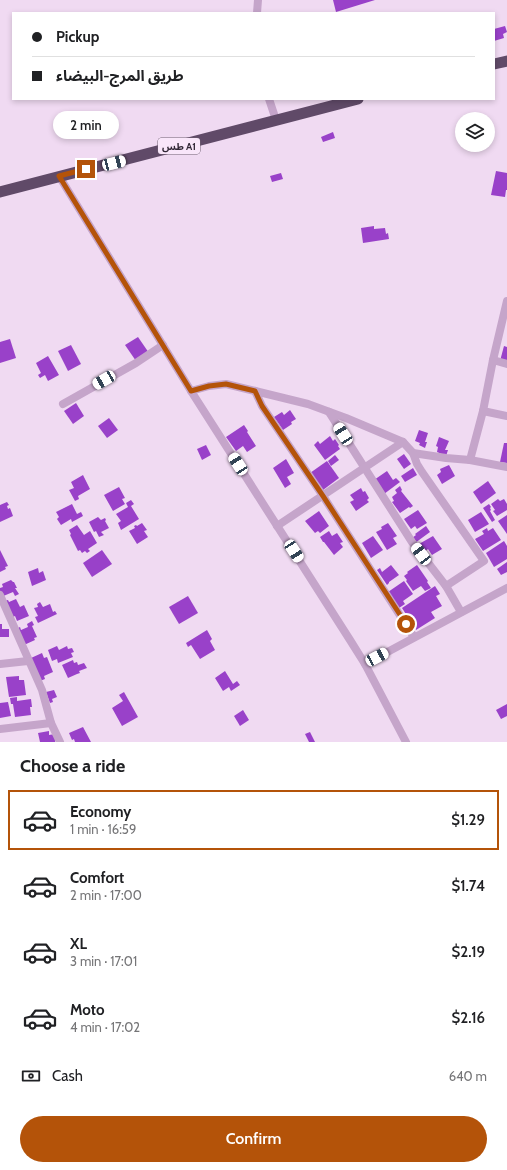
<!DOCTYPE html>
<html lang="en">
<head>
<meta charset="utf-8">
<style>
  body { margin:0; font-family:Cabin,"Noto Sans Arabic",sans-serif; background:#f2f2f2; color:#202124; height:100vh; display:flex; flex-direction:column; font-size:15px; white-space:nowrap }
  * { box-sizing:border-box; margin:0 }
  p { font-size:13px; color:#757577 }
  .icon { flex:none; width:22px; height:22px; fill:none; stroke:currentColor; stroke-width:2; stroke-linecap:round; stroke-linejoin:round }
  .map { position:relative; height:742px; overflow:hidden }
  .details { display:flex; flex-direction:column; background:#fff; flex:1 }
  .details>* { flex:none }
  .top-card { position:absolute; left:12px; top:12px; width:483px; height:88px; border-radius:0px; box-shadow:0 2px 6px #0003; display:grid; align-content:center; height:88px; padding:0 20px; background:#fff }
  .tools { position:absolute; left:455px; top:112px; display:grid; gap:8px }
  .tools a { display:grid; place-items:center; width:40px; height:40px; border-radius:50%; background:#fff; box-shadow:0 2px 6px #0003; font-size:20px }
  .end { position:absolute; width:18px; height:18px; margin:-9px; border:5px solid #b45309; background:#fff; box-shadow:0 0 0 2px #fff }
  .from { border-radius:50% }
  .bubble { position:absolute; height:28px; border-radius:14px; background:#fff; box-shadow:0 2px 6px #0003; font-size:13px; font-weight:600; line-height:28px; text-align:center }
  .car { position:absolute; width:12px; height:24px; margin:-12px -6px; border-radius:5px; box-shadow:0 0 3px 1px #0007; background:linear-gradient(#fff 24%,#345 0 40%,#fff 0 76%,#345 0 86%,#fff 0) }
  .top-card b { display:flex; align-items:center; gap:14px; height:38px; font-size:15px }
  .top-card b+b { border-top:1px solid #e0e0e0 }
  .top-card i { width:10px; height:10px; background:#202124 }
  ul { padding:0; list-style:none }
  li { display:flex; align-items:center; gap:12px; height:60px; margin:0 8px 6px; padding:0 12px; border:2px solid transparent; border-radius:0px }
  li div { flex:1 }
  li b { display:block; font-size:15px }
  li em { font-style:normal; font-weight:600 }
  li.on { border-color:#b45309 }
  li>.icon { width:36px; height:36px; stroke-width:1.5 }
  h2 { padding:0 20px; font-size:18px; line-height:48px }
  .pay { display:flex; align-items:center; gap:10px; height:44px; padding:0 20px; font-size:15px }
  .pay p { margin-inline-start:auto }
  .cta { display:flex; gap:8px; margin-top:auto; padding:8px 20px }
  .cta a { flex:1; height:46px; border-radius:24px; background:#b45309; color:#fff; font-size:16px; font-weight:600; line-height:46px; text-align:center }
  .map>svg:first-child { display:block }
  .building { fill:#9941c9 }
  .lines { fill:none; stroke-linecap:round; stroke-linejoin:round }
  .minor { stroke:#c5a5ca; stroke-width:8 }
  .trunk { stroke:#604a68; stroke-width:11 }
  .route { stroke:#b45309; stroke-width:5 }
  .labels { text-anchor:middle; stroke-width:4; stroke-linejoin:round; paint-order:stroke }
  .shield { fill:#f9e6fa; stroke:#6e6071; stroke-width:1 }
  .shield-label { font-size:10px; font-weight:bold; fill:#322736 }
</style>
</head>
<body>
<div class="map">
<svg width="507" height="742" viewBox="0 0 507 742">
  <rect width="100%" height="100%" fill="#f0daf2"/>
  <!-- building -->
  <g class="building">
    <polygon points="333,0 375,0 336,12"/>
    <polygon points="505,26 507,32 503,34 504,38 494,41 494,29"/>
    <polygon points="333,132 335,138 323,142 321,137"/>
    <polygon points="496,171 507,173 507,190 506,190 505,197 491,195"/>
    <polygon points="281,173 283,179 272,182 270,176"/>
    <polygon points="374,226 374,229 385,228 386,234 388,233 389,239 363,243 361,228"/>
    <polygon points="138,337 149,353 136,361 125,345"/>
    <polygon points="10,339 16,358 0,363 0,342"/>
    <polygon points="71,345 81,364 68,371 58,351"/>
    <polygon points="504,346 507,347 507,362 500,361"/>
    <polygon points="48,356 59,375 48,381 45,375 40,378 38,375 41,373 36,363"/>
    <polygon points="76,403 84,416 73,424 64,411"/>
    <polygon points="290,410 296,419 291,422 292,424 283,430 274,417 282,412 284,415"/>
    <polygon points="109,418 118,430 107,438 98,426"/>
    <polygon points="244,425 248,431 247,432 256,446 247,452 243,446 236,451 226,437"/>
    <polygon points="419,430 428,433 425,442 427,442 425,448 419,445 420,443 415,441"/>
    <polygon points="330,436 333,441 335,439 339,445 338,446 340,449 325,460 314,445 318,441 320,444"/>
    <polygon points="439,437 449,441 445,450 448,450 446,456 437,452 438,447 436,446"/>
    <polygon points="504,443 507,443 507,463 500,462"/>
    <polygon points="206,445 211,455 202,460 197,449"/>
    <polygon points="404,454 411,464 404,469 397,459"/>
    <polygon points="335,455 339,460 331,466 328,461"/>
    <polygon points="286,459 294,473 287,477 291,484 285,488 273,468"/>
    <polygon points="327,461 339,478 323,490 310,473"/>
    <polygon points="449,465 455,476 442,484 437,475 441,472 440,469"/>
    <polygon points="413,468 417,475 405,482 401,476"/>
    <polygon points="387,471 393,480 396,478 400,482 384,494 374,480"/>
    <polygon points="83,475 90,489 78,496 79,499 75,501 69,490 74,488 71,482"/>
    <polygon points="488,481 496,493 481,504 473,492"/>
    <polygon points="400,486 402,490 401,491 413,506 410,508 409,507 400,513 392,502 394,501 392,497 397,493 395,490"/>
    <polygon points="119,487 125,498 122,499 125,504 113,511 104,495"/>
    <polygon points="361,488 363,492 365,491 369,498 367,500 369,502 356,511 350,502 354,500 350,495"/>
    <polygon points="498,499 500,501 504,499 507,504 507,510 497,516 493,511 495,510 491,504"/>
    <polygon points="131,500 134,504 131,506 139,519 121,530 118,523 121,521 116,514 128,507 126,503"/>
    <polygon points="7,502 9,505 7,506 8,509 10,508 13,516 0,522 0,505"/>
    <polygon points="72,504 77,514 81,512 83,516 72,522 71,519 61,525 57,519 59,517 56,512"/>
    <polygon points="489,504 491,507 490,508 491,510 490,511 495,520 492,522 483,508"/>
    <polygon points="418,510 427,523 417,529 415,526 411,529 404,519"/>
    <polygon points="319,511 329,526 320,533 318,531 315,533 305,521"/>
    <polygon points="481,512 489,524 475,532 468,520"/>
    <polygon points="507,515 507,534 498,521"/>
    <polygon points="98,517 101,520 105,518 106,520 105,521 109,528 101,532 104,535 99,537 96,531 94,532 89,522"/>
    <polygon points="142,523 147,530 144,531 148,537 137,544 129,531 135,528 134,526 136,525 137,526"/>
    <polygon points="388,523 397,536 393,538 397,544 387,550 376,532 382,529 381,527"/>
    <polygon points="77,525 84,535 90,531 97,543 88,549 90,551 87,553 85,551 82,553 80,550 78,551 70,535 71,534 69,530"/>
    <polygon points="426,526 430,532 415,543 412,538 416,535 415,534"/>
    <polygon points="487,528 488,531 493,528 501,540 483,551 475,539 484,534 482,531"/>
    <polygon points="329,531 332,536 337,533 343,542 340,543 343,547 334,555 324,542 323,542 320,537"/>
    <polygon points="373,536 383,550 371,558 362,543"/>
    <polygon points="433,536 442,549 432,555 428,549 424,552 419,544"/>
    <polygon points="504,541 507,546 507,559 494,567 486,553"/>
    <polygon points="0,550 8,566 5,567 6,569 0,572"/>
    <polygon points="102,550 112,564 92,577 83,563"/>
    <polygon points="507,562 507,572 501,575 497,569"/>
    <polygon points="391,565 399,575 389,582 389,583 387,585 377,570 380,568 382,572"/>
    <polygon points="417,565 428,581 427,582 431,588 425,591 421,586 413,591 406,581 407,580 404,576 408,573 407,572"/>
    <polygon points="38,568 39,573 43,571 46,580 32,586 28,572"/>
    <polygon points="11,580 13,582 14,582 17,588 15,588 19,594 15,596 13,592 1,597 0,595 0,588 3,587 2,584"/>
    <polygon points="404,581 413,594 403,601 405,604 399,608 388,592"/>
    <polygon points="435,586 440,594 436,596 442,606 431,612 435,618 416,630 402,608"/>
    <polygon points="188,596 198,613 179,624 169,607"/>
    <polygon points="16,599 20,607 24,605 29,616 17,621 15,616 13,617 4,601 8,600 9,602"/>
    <polygon points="40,602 43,607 50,604 53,612 55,611 57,614 38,623 35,617 38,616 34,608 38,607 37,604"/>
    <polygon points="32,621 34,625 32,626 37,637 34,638 35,640 24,645 16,629 20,627 21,630 28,627 27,624"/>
    <polygon points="0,624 2,624 2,629 9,629 9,637 0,637"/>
    <polygon points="207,630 212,639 210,641 215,650 200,659 191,645 188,647 186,643"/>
    <polygon points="57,646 59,650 67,646 68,649 72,648 74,652 71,653 73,657 58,663 57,659 52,661 48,650"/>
    <polygon points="42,653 44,658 47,657 53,672 44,676 45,679 40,681 31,658"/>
    <polygon points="73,660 74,663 77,662 78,665 84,663 87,668 79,671 80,673 77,674 68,678 62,665"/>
    <polygon points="225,671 233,684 237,681 240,685 231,691 229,687 223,691 215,678"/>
    <polygon points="19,676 19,680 24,680 26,695 9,697 6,677"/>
    <polygon points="54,690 57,697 52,699 53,702 50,703 46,692"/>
    <polygon points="124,692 138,717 122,726 112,708 123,701 119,695"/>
    <polygon points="17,697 17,701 31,699 32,707 30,707 31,715 15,717 13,704 11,704 10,698"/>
    <polygon points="8,702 11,716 0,718 0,703"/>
    <polygon points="507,704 507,716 501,719 496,710"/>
    <polygon points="243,710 249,720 240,726 234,716"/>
    <polygon points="83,727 91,742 75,742 74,739 72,740 69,733"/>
    <polygon points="49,731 49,735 55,734 55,742 40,742 38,733"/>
    <polygon points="310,732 315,742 309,742 305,734"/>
  </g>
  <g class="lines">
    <!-- minor -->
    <g class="minor">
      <polyline points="257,13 258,0"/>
      <polyline points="269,99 276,120"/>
      <polyline points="59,176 191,391 350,640 365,664 406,742"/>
      <polyline points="493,360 507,364"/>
      <polyline points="191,391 209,386 226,384 255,391 308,404 346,418 403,442 413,453 446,458 470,460 507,467"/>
      <polyline points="255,391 262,406 323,496 414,637"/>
      <polyline points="63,404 136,363 163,345"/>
      <polyline points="483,411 507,416"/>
      <polyline points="329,412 412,542 446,586 461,612"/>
      <polyline points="413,453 417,464 422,472 484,561 446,586"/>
      <polyline points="470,460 483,411 493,360 507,301"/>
      <polyline points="277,526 403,442"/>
      <polyline points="0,595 42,690 51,723 60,742"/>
      <polyline points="0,664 28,661"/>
      <polyline points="365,664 507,588"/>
      <polyline points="0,729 51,723"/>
    </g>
    <!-- trunk -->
    <g class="trunk">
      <polyline points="494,64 507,61"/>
      <polyline points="0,192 358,99"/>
    </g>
  </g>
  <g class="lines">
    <!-- route -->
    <polyline class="route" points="86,169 59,176 191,391 209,386 226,384 255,391 262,406 323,496 406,624"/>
  </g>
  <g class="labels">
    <!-- shield labels -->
    <rect class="shield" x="158" y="138" width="42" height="16" rx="3"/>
    <g class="shield-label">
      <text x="179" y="150">طس A1</text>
    </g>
  </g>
</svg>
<div class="tools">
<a><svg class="icon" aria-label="layers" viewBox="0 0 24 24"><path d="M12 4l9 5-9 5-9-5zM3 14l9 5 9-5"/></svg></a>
</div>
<i class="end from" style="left:406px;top:624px"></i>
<i class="end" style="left:86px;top:169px"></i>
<div class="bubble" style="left:53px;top:111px;width:66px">2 min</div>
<i class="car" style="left:114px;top:163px;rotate:76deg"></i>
<i class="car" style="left:104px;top:380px;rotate:240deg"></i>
<i class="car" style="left:343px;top:434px;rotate:327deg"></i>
<i class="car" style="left:238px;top:464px;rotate:327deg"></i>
<i class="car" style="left:294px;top:551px;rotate:147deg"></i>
<i class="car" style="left:421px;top:554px;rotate:323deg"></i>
<i class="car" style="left:377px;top:657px;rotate:62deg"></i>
<div class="top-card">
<b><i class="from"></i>Pickup</b>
<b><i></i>طريق المرج-البيضاء</b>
</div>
</div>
<section class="details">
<h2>Choose a ride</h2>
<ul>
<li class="on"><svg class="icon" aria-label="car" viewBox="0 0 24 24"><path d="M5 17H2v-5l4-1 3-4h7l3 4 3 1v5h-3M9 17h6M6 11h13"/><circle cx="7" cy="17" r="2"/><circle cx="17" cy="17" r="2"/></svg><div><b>Economy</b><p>1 min · 16:59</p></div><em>$1.29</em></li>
<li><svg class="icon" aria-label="car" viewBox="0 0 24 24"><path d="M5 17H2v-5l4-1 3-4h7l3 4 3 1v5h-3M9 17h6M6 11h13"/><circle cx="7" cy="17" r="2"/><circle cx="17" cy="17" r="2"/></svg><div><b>Comfort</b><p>2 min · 17:00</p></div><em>$1.74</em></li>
<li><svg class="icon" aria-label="car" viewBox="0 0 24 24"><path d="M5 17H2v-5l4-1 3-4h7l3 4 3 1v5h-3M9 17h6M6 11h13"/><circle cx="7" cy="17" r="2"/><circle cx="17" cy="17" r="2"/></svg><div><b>XL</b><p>3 min · 17:01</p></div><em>$2.19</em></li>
<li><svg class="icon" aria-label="car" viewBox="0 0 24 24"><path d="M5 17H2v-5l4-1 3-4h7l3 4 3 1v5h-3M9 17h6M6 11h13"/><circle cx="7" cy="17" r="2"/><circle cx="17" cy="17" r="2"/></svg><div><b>Moto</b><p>4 min · 17:02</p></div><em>$2.16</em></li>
</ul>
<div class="pay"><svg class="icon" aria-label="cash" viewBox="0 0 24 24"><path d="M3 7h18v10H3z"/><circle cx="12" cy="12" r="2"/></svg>Cash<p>640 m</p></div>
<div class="cta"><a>Confirm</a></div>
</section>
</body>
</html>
